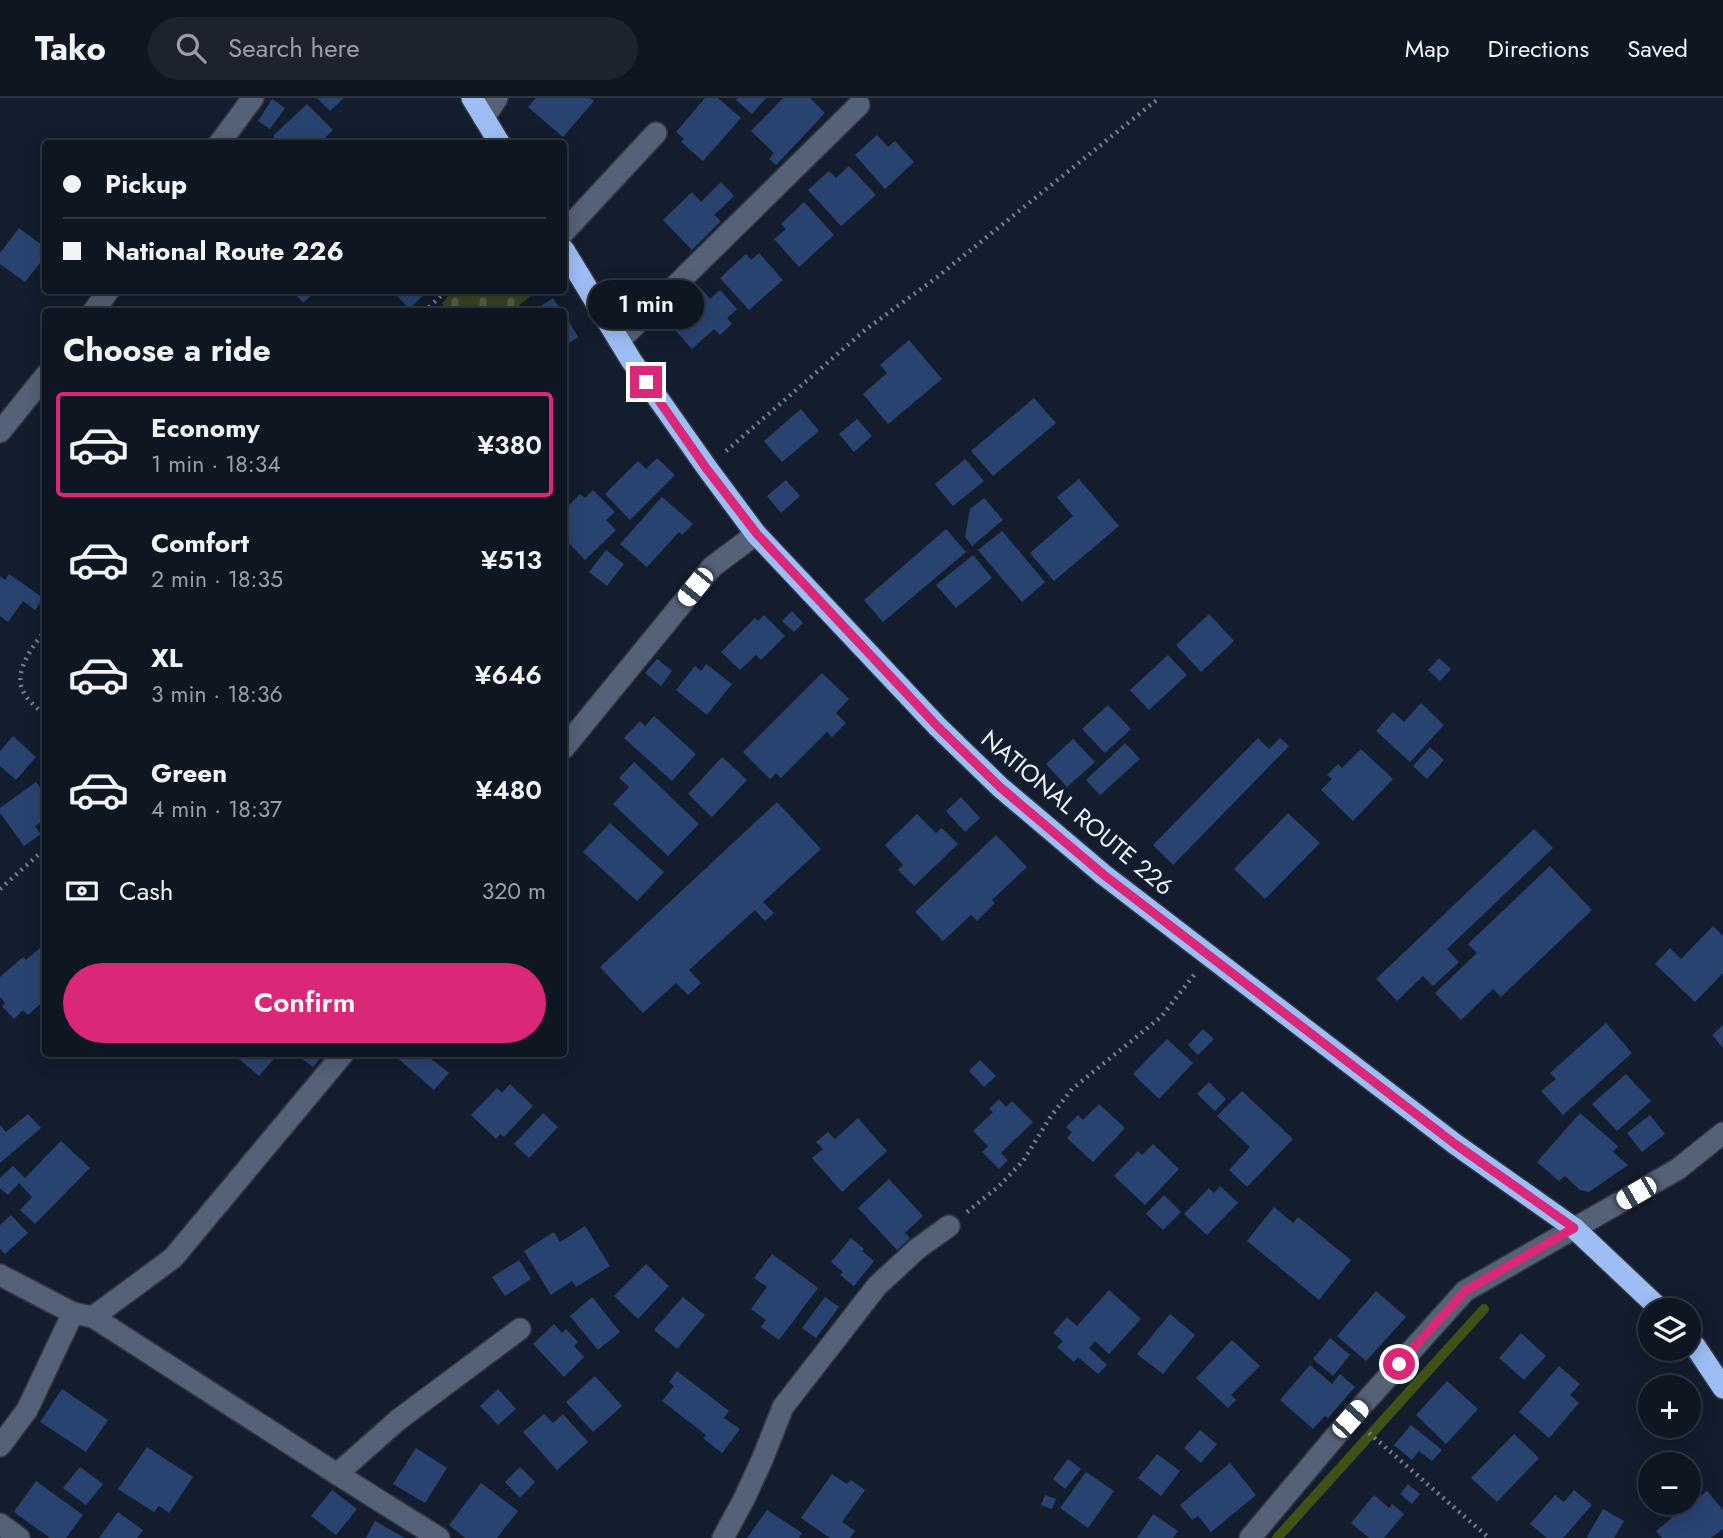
<!DOCTYPE html>
<html lang="en">
<head>
<meta charset="utf-8">
<style>
  body { margin:0; font-family:Jost,sans-serif; background:#1c232f; color:#f1f3f6; height:100vh; display:flex; flex-direction:column; font-size:26px; white-space:nowrap }
  * { box-sizing:border-box; margin:0 }
  p { font-size:23px; color:#9b9fa5 }
  .icon { flex:none; width:38px; height:38px; fill:none; stroke:currentColor; stroke-width:2; stroke-linecap:round; stroke-linejoin:round }
  .map { position:relative; flex:1; overflow:hidden }
  .side { position:absolute; left:42px; top:210px; width:525px; height:749px; display:flex; flex-direction:column; background:#0e1622; border-radius:7px; box-shadow:0 4px 18px #0003,0 0 0 2px #2e3540 }
  .side>* { flex:none }
  .guide { position:absolute; left:42px; top:42px; width:525px; height:154px; border-radius:7px; box-shadow:0 4px 18px #0003,0 0 0 2px #2e3540; display:grid; align-content:center; height:154px; padding:0 21px; background:#0e1622 }
  .fabs { position:absolute; left:1638px; top:1200px; display:grid; gap:14px }
  .fabs a { display:grid; place-items:center; width:63px; height:63px; border-radius:50%; background:#0e1622; box-shadow:0 4px 18px #0003,0 0 0 2px #2e3540; font-size:35px }
  .end { position:absolute; width:32px; height:32px; margin:-16px; border:9px solid #db2777; background:#fff; box-shadow:0 0 0 4px #fff }
  .from { border-radius:50% }
  .bubble { position:absolute; height:49px; border-radius:24px; background:#0e1622; box-shadow:0 4px 18px #0003,0 0 0 2px #2e3540; font-size:23px; font-weight:600; line-height:49px; text-align:center }
  .car { position:absolute; width:21px; height:42px; margin:-21px -10px; border-radius:9px; box-shadow:0 0 5px 2px #0007; background:linear-gradient(#fff 24%,#345 0 40%,#fff 0 76%,#345 0 86%,#fff 0) }
  .guide b { display:flex; align-items:center; gap:24px; height:66px; font-size:26px }
  .guide b+b { border-top:2px solid #2e3540 }
  .guide i { width:18px; height:18px; background:#f1f3f6 }
  ul { padding:0; list-style:none }
  li { display:flex; align-items:center; gap:21px; height:105px; margin:0 14px 10px; padding:0 7px; border:4px solid transparent; border-radius:7px }
  li div { flex:1 }
  li b { display:block; font-size:26px }
  li em { font-style:normal; font-weight:600 }
  li.selected { border-color:#db2777 }
  li>.icon { width:63px; height:63px; stroke-width:1.5 }
  h2 { padding:0 21px; font-size:32px; line-height:84px }
  .pay { display:flex; align-items:center; gap:18px; height:77px; padding:0 21px; font-size:26px }
  .pay p { margin-inline-start:auto }
  .primary-button { display:flex; gap:14px; margin-top:auto; padding:14px 21px }
  .primary-button a { flex:1; height:80px; border-radius:42px; background:#db2777; color:#fff; font-size:28px; font-weight:600; line-height:80px; text-align:center }
  header { display:flex; align-items:center; gap:42px; box-sizing:border-box; height:98px; padding:0 35px; background:#0e1622; border-bottom:2px solid #2e3540 }
  header strong { font-size:33px }
  nav { display:flex; gap:38px; margin-inline-start:auto; font-size:24px }
  .search { width:490px; height:63px; background:#1c232f; display:flex; align-items:center; gap:18px; box-sizing:border-box; padding:0 24px; border-radius:38px; color:#9b9fa5; font-size:26px }
  .map>svg:first-child { display:block }
  .cemetery { fill:url(#cemetery-stones) }
  .lines { fill:none; stroke-linecap:round; stroke-linejoin:round }
  .stream { stroke:#3f5117; stroke-width:10 }
  .building { fill:#294371 }
  .minor-casing { stroke:#313644; stroke-width:24 }
  .highway-casing { stroke:#313644; stroke-width:24 }
  .path { stroke:#79818e; stroke-width:4.5; stroke-dasharray:2 5; stroke-linecap:butt }
  .minor { stroke:#556176; stroke-width:21 }
  .highway { stroke:#9dbdf5; stroke-width:21 }
  .route { stroke:#db2777; stroke-width:9 }
  .labels { text-anchor:middle; stroke-width:5; stroke-linejoin:round; paint-order:stroke }
  .street-label { font-size:24px; fill:#eef4fd; stroke:#131d2e }
</style>
</head>
<body>
<header>
<strong>Tako</strong>
<div class="search"><svg class="icon" aria-label="search" viewBox="0 0 24 24"><circle cx="10" cy="10" r="6"/><path d="M15 15l6 6"/></svg>Search here</div>
<nav><a>Map</a><a>Directions</a><a>Saved</a></nav>
</header>
<div class="map">
<svg width="1723" height="1440" viewBox="0 0 1723 1440">
  <defs>
    <pattern id="cemetery-stones" width="16" height="16" patternUnits="userSpaceOnUse" patternTransform="scale(1.75)"><rect width="16" height="16" fill="#38451f"/><path d="M2 7V4a2 2 0 0 1 4 0v3zM10 15v-3a2 2 0 0 1 4 0v3z" fill="#556040"/></pattern>
  </defs>
  <rect width="100%" height="100%" fill="#131d2e"/>
  <!-- cemetery -->
  <polygon class="cemetery" points="453,193 453,192 537,193 512,213 447,213 442,205"/>
  <g class="lines">
    <!-- stream -->
    <polyline class="stream" points="1277,1440 1484,1211"/>
  </g>
  <!-- building -->
  <g class="building">
    <polygon points="317,0 344,0 330,13"/>
    <polygon points="536,0 590,0 594,3 563,39 528,9"/>
    <polygon points="705,0 718,0 741,20 703,63 681,44 684,41 676,34"/>
    <polygon points="738,0 766,0 752,16 736,2"/>
    <polygon points="783,0 810,0 825,15 776,67 769,61 774,55 751,33"/>
    <polygon points="272,1 285,10 270,31 258,23"/>
    <polygon points="307,6 333,32 319,46 280,46 273,38"/>
    <polygon points="877,37 888,49 895,43 914,64 885,91 855,57"/>
    <polygon points="849,68 876,97 841,128 808,92 829,73 836,80"/>
    <polygon points="721,84 734,98 714,117 721,123 692,152 663,122 692,94 701,104"/>
    <polygon points="804,104 834,137 799,169 774,141 786,131 781,126"/>
    <polygon points="19,130 46,150 46,157 25,184 0,166 0,155"/>
    <polygon points="759,155 783,182 749,212 720,180 746,156 751,162"/>
    <polygon points="697,186 710,201 720,192 737,211 727,220 732,226 720,237 714,231 692,251 675,232 697,212 683,197"/>
    <polygon points="292,192 317,192 303,205"/>
    <polygon points="392,192 429,192 409,211"/>
    <polygon points="553,200 562,214 532,214"/>
    <polygon points="564,216 578,239 564,248"/>
    <polygon points="909,242 942,281 888,326 863,296 887,275 880,267"/>
    <polygon points="1034,300 1056,325 993,378 971,353"/>
    <polygon points="801,311 819,333 782,364 764,343"/>
    <polygon points="857,321 872,338 854,354 839,336"/>
    <polygon points="657,360 675,377 630,422 605,396 638,363 646,371"/>
    <polygon points="965,361 984,383 953,408 935,386"/>
    <polygon points="1079,381 1119,428 1054,483 1030,455 1073,418 1057,399"/>
    <polygon points="786,382 800,398 781,415 767,398"/>
    <polygon points="593,392 615,414 606,422 616,432 585,462 564,440 564,412 580,396 585,400"/>
    <polygon points="662,399 693,426 682,437 679,434 647,469 620,446"/>
    <polygon points="984,400 1003,422 972,448 965,439 970,411"/>
    <polygon points="946,431 966,454 883,524 864,502"/>
    <polygon points="1002,433 1045,484 1022,504 978,452"/>
    <polygon points="606,452 624,466 607,488 589,474"/>
    <polygon points="973,457 992,480 956,510 936,487"/>
    <polygon points="9,476 43,500 35,512 23,503 8,524 0,518 0,478 5,482"/>
    <polygon points="792,513 803,525 794,534 782,523"/>
    <polygon points="1209,516 1234,543 1201,574 1176,547"/>
    <polygon points="764,517 785,538 761,562 756,557 740,572 721,554 755,520 758,523"/>
    <polygon points="1168,557 1187,577 1149,612 1130,592"/>
    <polygon points="1439,560 1451,571 1440,583 1428,572"/>
    <polygon points="657,561 672,573 661,588 645,575"/>
    <polygon points="706,566 732,586 707,617 676,592 695,568 701,573"/>
    <polygon points="822,575 849,601 836,615 846,625 832,639 827,634 781,680 776,675 770,681 743,654"/>
    <polygon points="1421,605 1444,627 1410,664 1376,633 1393,614 1404,624"/>
    <polygon points="1108,607 1131,631 1105,655 1082,631"/>
    <polygon points="654,618 696,656 672,683 624,640 640,623 645,628"/>
    <polygon points="13,638 36,659 16,682 0,668 0,653"/>
    <polygon points="1258,640 1269,651 1280,640 1289,648 1173,767 1153,747"/>
    <polygon points="1073,641 1095,664 1067,689 1046,666"/>
    <polygon points="1125,645 1140,661 1100,697 1086,682"/>
    <polygon points="1430,649 1444,662 1427,681 1413,668"/>
    <polygon points="1361,651 1393,681 1353,723 1321,692 1332,681 1327,677 1338,666 1342,670"/>
    <polygon points="722,659 747,682 712,719 688,696"/>
    <polygon points="634,664 699,726 668,758 613,706 629,689 619,680"/>
    <polygon points="36,684 46,698 46,721 35,728 41,736 24,748 0,715 0,710"/>
    <polygon points="961,699 980,720 965,734 946,713"/>
    <polygon points="777,704 821,751 763,804 774,815 765,823 755,812 689,872 701,885 688,897 676,885 643,915 600,869"/>
    <polygon points="1288,715 1320,745 1265,801 1234,771"/>
    <polygon points="917,716 936,735 942,730 958,746 914,788 898,772 903,767 885,747"/>
    <polygon points="610,725 664,774 637,803 583,754"/>
    <polygon points="1534,731 1553,750 1447,851 1459,864 1433,888 1423,878 1397,903 1376,881"/>
    <polygon points="996,737 1027,769 992,802 995,805 977,823 971,817 943,843 915,814"/>
    <polygon points="1550,768 1592,812 1501,899 1493,891 1461,922 1435,895 1477,855 1468,846"/>
    <polygon points="1713,828 1723,838 1723,875 1695,904 1655,866 1670,850 1681,861"/>
    <polygon points="41,849 46,854 46,901 28,917 23,912 14,921 2,908 5,905 0,899 0,879 23,859 26,862"/>
    <polygon points="1606,925 1632,955 1563,1017 1541,993 1556,981 1550,975"/>
    <polygon points="1723,927 1723,950 1712,937"/>
    <polygon points="1203,931 1214,941 1198,957 1188,947"/>
    <polygon points="1167,941 1193,965 1159,1001 1133,976"/>
    <polygon points="233,956 278,956 259,978"/>
    <polygon points="296,956 321,956 323,957 313,969"/>
    <polygon points="393,956 425,956 449,975 434,992"/>
    <polygon points="980,962 996,978 984,989 969,973"/>
    <polygon points="1626,976 1651,1003 1617,1033 1592,1006"/>
    <polygon points="1209,984 1226,1001 1215,1013 1197,996"/>
    <polygon points="510,986 533,1008 504,1039 500,1036 496,1041 471,1017 497,990 502,995"/>
    <polygon points="1242,993 1293,1041 1247,1089 1229,1072 1250,1049 1217,1018"/>
    <polygon points="999,1001 1006,1009 1012,1003 1033,1024 1001,1055 1008,1062 999,1071 982,1054 988,1048 973,1033 993,1014 989,1011"/>
    <polygon points="1099,1006 1125,1030 1093,1064 1067,1040 1072,1034 1066,1029 1078,1017 1083,1022"/>
    <polygon points="543,1015 558,1029 529,1060 514,1046"/>
    <polygon points="1580,1015 1618,1048 1613,1054 1628,1067 1589,1094 1580,1092 1565,1078 1559,1083 1537,1064"/>
    <polygon points="28,1016 41,1030 0,1065 0,1027 6,1034"/>
    <polygon points="1650,1017 1665,1036 1642,1054 1627,1035"/>
    <polygon points="858,1020 887,1053 842,1094 812,1060 823,1051 816,1044 828,1034 835,1041"/>
    <polygon points="61,1043 90,1070 35,1126 20,1112 32,1099 19,1085 8,1097 0,1090 0,1080 13,1068 25,1080"/>
    <polygon points="1153,1046 1179,1071 1145,1107 1114,1078 1138,1053 1142,1057"/>
    <polygon points="889,1081 923,1118 905,1135 910,1140 897,1152 858,1110"/>
    <polygon points="1220,1088 1238,1105 1207,1137 1184,1116 1209,1090 1214,1095"/>
    <polygon points="1164,1097 1181,1114 1163,1132 1146,1116"/>
    <polygon points="1274,1109 1293,1125 1298,1119 1351,1162 1319,1202 1247,1143"/>
    <polygon points="11,1117 28,1135 5,1156 0,1151 0,1127"/>
    <polygon points="585,1128 610,1168 576,1189 572,1183 551,1197 524,1153 554,1134 560,1144"/>
    <polygon points="851,1140 864,1151 862,1153 874,1163 854,1188 840,1177 843,1174 831,1164"/>
    <polygon points="772,1156 818,1190 779,1242 761,1229 766,1222 751,1211 767,1189 754,1180"/>
    <polygon points="519,1162 531,1181 505,1198 492,1179"/>
    <polygon points="646,1166 669,1188 638,1221 614,1198"/>
    <polygon points="1109,1192 1141,1221 1109,1256 1095,1243 1089,1250 1107,1267 1098,1276 1078,1259 1074,1264 1057,1249 1063,1243 1053,1235 1067,1219 1077,1228"/>
    <polygon points="1376,1193 1406,1219 1366,1263 1337,1238"/>
    <polygon points="592,1199 620,1234 598,1252 570,1218"/>
    <polygon points="683,1199 705,1217 677,1251 654,1232"/>
    <polygon points="825,1199 839,1209 816,1240 802,1230"/>
    <polygon points="1170,1216 1195,1237 1163,1276 1137,1256"/>
    <polygon points="554,1226 562,1235 566,1231 578,1244 574,1248 584,1259 564,1279 533,1246"/>
    <polygon points="1521,1235 1546,1258 1524,1282 1499,1260"/>
    <polygon points="1330,1240 1350,1257 1333,1278 1313,1261"/>
    <polygon points="1232,1242 1260,1268 1231,1297 1236,1302 1228,1310 1196,1280"/>
    <polygon points="1310,1267 1332,1286 1340,1276 1355,1289 1328,1320 1325,1318 1313,1331 1280,1302"/>
    <polygon points="1559,1268 1580,1286 1570,1297 1579,1305 1549,1340 1519,1314"/>
    <polygon points="677,1273 729,1313 724,1320 740,1331 722,1355 703,1340 706,1337 662,1303 674,1288 669,1284"/>
    <polygon points="595,1278 622,1308 593,1334 566,1304"/>
    <polygon points="1447,1283 1478,1311 1446,1346 1416,1317"/>
    <polygon points="62,1291 108,1322 86,1354 40,1324"/>
    <polygon points="498,1291 516,1311 498,1327 480,1308"/>
    <polygon points="544,1316 553,1325 563,1316 588,1344 557,1372 523,1334"/>
    <polygon points="1411,1327 1442,1352 1432,1363 1419,1353 1412,1362 1394,1347"/>
    <polygon points="1200,1332 1217,1346 1201,1365 1184,1350"/>
    <polygon points="1514,1336 1539,1360 1497,1404 1471,1380"/>
    <polygon points="147,1349 193,1379 169,1415 159,1408 154,1414 118,1391"/>
    <polygon points="416,1350 447,1370 425,1405 393,1386"/>
    <polygon points="1157,1356 1180,1373 1161,1398 1138,1380"/>
    <polygon points="1068,1361 1081,1371 1065,1391 1053,1381"/>
    <polygon points="1230,1365 1256,1397 1211,1434 1198,1418 1192,1422 1180,1407"/>
    <polygon points="80,1369 103,1386 86,1407 63,1390"/>
    <polygon points="520,1369 535,1384 520,1400 505,1384"/>
    <polygon points="1086,1374 1114,1393 1088,1430 1060,1410"/>
    <polygon points="832,1376 847,1386 851,1382 865,1392 842,1424 855,1433 850,1440 830,1440 801,1420"/>
    <polygon points="36,1383 83,1417 66,1440 50,1440 14,1414"/>
    <polygon points="481,1385 518,1413 497,1440 465,1440 449,1427"/>
    <polygon points="1408,1386 1420,1396 1412,1406 1400,1396"/>
    <polygon points="332,1392 357,1411 336,1437 311,1418"/>
    <polygon points="1574,1392 1592,1407 1563,1440 1547,1440 1530,1426 1555,1397 1564,1404"/>
    <polygon points="1707,1393 1723,1412 1723,1431 1711,1440 1662,1440 1656,1433 1672,1420 1667,1414 1678,1405 1681,1405 1684,1411"/>
    <polygon points="1045,1397 1056,1401 1052,1411 1041,1407"/>
    <polygon points="1374,1397 1389,1410 1392,1406 1404,1416 1384,1440 1369,1440 1351,1425"/>
    <polygon points="1603,1411 1624,1423 1614,1440 1588,1440 1587,1439"/>
    <polygon points="767,1412 802,1435 799,1440 747,1440"/>
    <polygon points="118,1414 143,1432 137,1440 99,1440"/>
    <polygon points="1153,1416 1178,1433 1173,1440 1137,1440"/>
    <polygon points="375,1423 405,1440 366,1440"/>
  </g>
  <g class="lines">
    <defs>
      <g id="minor">
        <polyline points="484,20 497,0"/>
        <polyline points="219,46 253,0"/>
        <polyline points="564,134 656,35"/>
        <polyline points="93,214 109,192"/>
        <polyline points="619,243 859,7"/>
        <polyline points="0,334 46,277"/>
        <polyline points="564,650 712,469 756,436"/>
        <polyline points="0,1177 73,1215 93,1219 337,1376 439,1440"/>
        <polyline points="93,1219 173,1160 343,956"/>
        <polyline points="0,1348 27,1312 73,1215"/>
        <polyline points="337,1376 398,1322 520,1231"/>
        <polyline points="0,1426 19,1440"/>
        <polyline points="723,1440 744,1401 762,1362 783,1309 877,1188 917,1151 949,1128"/>
        <polyline points="1250,1440 1350,1321 1465,1193 1678,1071 1723,1035"/>
      </g>
      <g id="highway">
        <polyline points="472,0 500,46"/>
        <polyline points="564,152 631,262 707,370 756,436 937,628 1000,689 1104,777 1455,1046 1574,1130 1662,1213"/>
        <polyline points="1689,1241 1695,1248 1723,1290"/>
      </g>
    </defs>
    <!-- minor casing -->
    <use href="#minor" class="minor-casing"/>
    <!-- highway casing -->
    <use href="#highway" class="highway-casing"/>
    <!-- path -->
    <g class="path">
      <polyline points="424,214 447,192"/>
      <polyline points="726,353 865,232 936,180 1159,0"/>
      <path d="M 46,531 C 34,547 13,573 23,593 C 27,602 38,611 46,618"/>
      <polyline points="0,791 46,750"/>
      <polyline points="967,1114 999,1088 1023,1063 1051,1018 1072,991 1161,919 1194,877"/>
      <polyline points="1369,1335 1489,1440"/>
    </g>
    <!-- minor -->
    <use href="#minor" class="minor"/>
    <!-- highway -->
    <use href="#highway" class="highway"/>
  </g>
  <g class="lines">
    <!-- route -->
    <polyline class="route" points="646,284 706,370 757,436 937,628 1000,689 1104,777 1455,1046 1574,1130 1465,1193 1399,1266"/>
  </g>
  <g class="labels">
    <!-- street labels -->
    <g class="street-label">
      <text transform="translate(1077 715) rotate(40)" y="8">NATIONAL ROUTE 226</text>
    </g>
  </g>
</svg>
<div class="fabs">
<a><svg class="icon" aria-label="layers" viewBox="0 0 24 24"><path d="M12 4l9 5-9 5-9-5zM3 14l9 5 9-5"/></svg></a>
<a>+</a>
<a>−</a>
</div>
<i class="end from" style="left:1399px;top:1266px"></i>
<i class="end" style="left:646px;top:284px"></i>
<div class="bubble" style="left:588px;top:182px;width:116px">1 min</div>
<i class="car" style="left:695px;top:489px;rotate:219deg"></i>
<i class="car" style="left:1636px;top:1095px;rotate:240deg"></i>
<i class="car" style="left:1350px;top:1321px;rotate:42deg"></i>
<div class="guide">
<b><i class="from"></i>Pickup</b>
<b><i></i>National Route 226</b>
</div>
<section class="side">
<h2>Choose a ride</h2>
<ul>
<li class="selected"><svg class="icon" aria-label="car" viewBox="0 0 24 24"><path d="M5 17H2v-5l4-1 3-4h7l3 4 3 1v5h-3M9 17h6M6 11h13"/><circle cx="7" cy="17" r="2"/><circle cx="17" cy="17" r="2"/></svg><div><b>Economy</b><p>1 min · 18:34</p></div><em>¥380</em></li>
<li><svg class="icon" aria-label="car" viewBox="0 0 24 24"><path d="M5 17H2v-5l4-1 3-4h7l3 4 3 1v5h-3M9 17h6M6 11h13"/><circle cx="7" cy="17" r="2"/><circle cx="17" cy="17" r="2"/></svg><div><b>Comfort</b><p>2 min · 18:35</p></div><em>¥513</em></li>
<li><svg class="icon" aria-label="car" viewBox="0 0 24 24"><path d="M5 17H2v-5l4-1 3-4h7l3 4 3 1v5h-3M9 17h6M6 11h13"/><circle cx="7" cy="17" r="2"/><circle cx="17" cy="17" r="2"/></svg><div><b>XL</b><p>3 min · 18:36</p></div><em>¥646</em></li>
<li><svg class="icon" aria-label="car" viewBox="0 0 24 24"><path d="M5 17H2v-5l4-1 3-4h7l3 4 3 1v5h-3M9 17h6M6 11h13"/><circle cx="7" cy="17" r="2"/><circle cx="17" cy="17" r="2"/></svg><div><b>Green</b><p>4 min · 18:37</p></div><em>¥480</em></li>
</ul>
<div class="pay"><svg class="icon" aria-label="cash" viewBox="0 0 24 24"><path d="M3 7h18v10H3z"/><circle cx="12" cy="12" r="2"/></svg>Cash<p>320 m</p></div>
<div class="primary-button"><a>Confirm</a></div>
</section>
</div>
</body>
</html>
